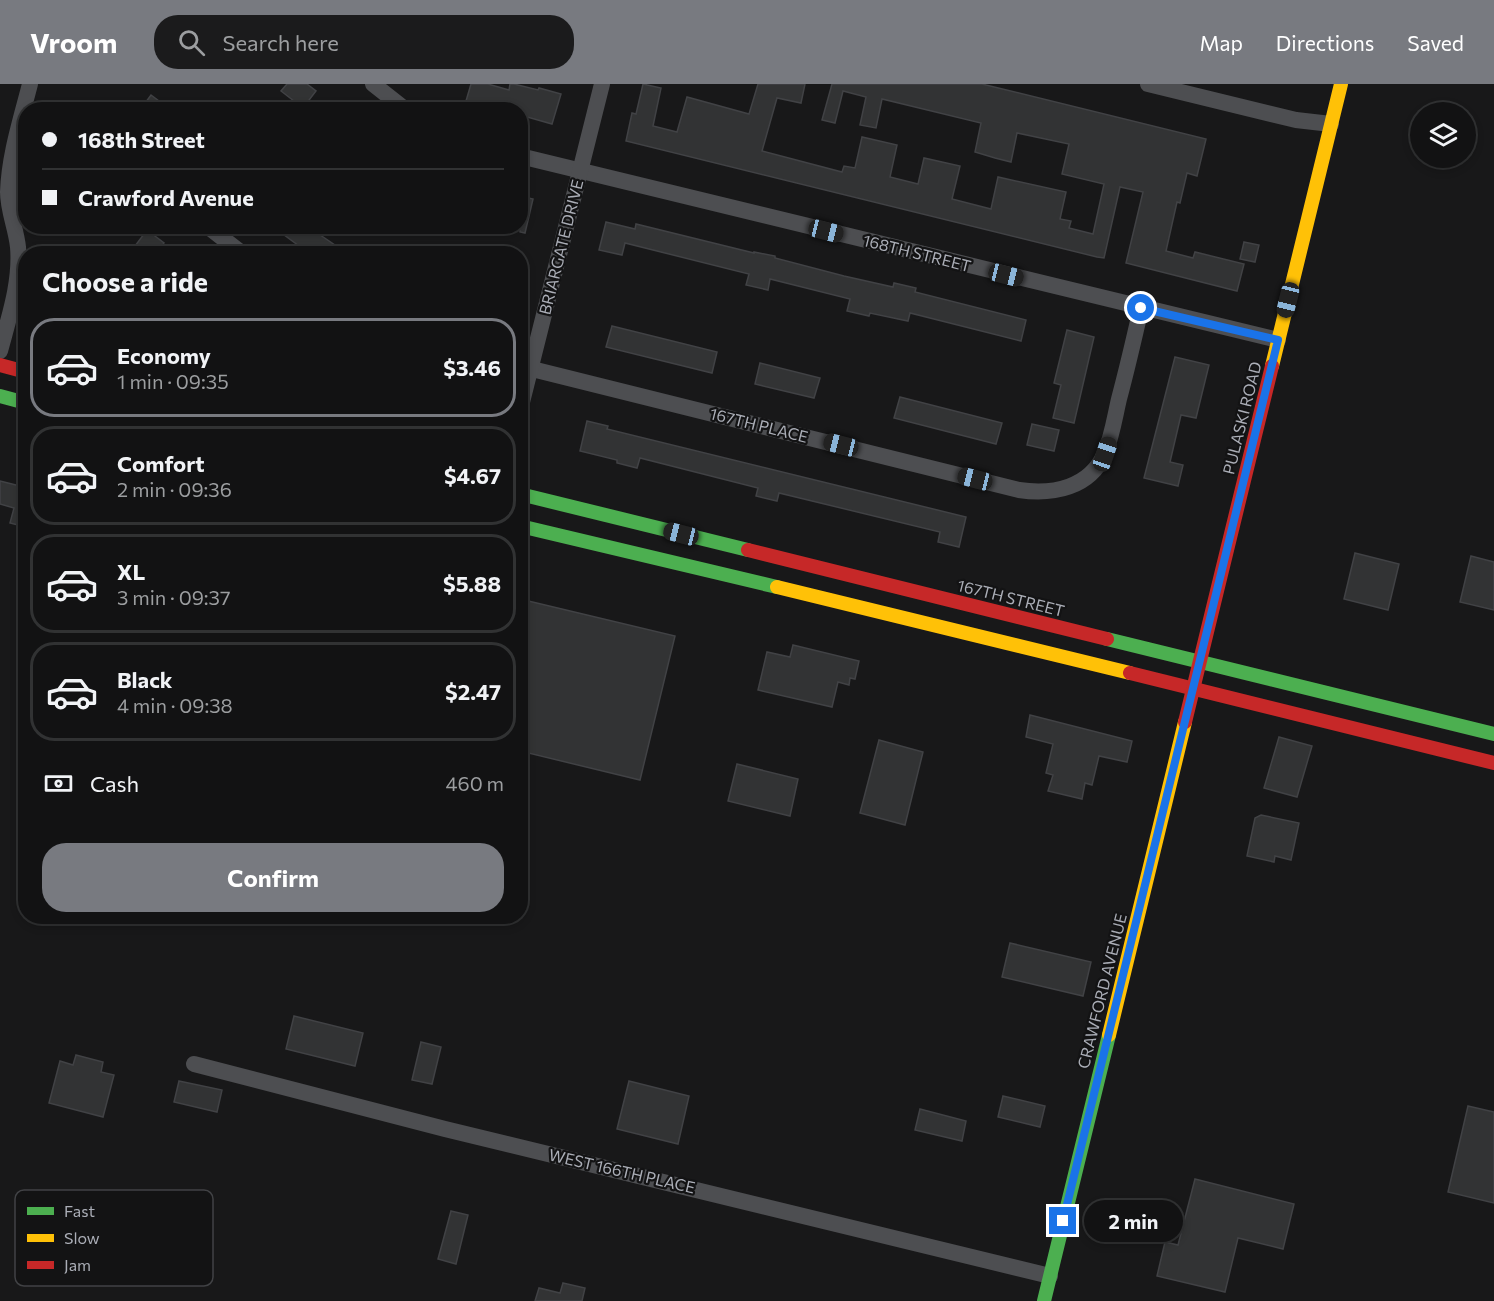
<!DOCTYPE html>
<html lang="en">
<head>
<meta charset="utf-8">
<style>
  body { margin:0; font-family:Commissioner,sans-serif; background:#1b1b1c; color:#f1f3f6; height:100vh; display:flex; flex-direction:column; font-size:22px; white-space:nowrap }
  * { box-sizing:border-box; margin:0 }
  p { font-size:20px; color:#9c9ea0 }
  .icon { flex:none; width:33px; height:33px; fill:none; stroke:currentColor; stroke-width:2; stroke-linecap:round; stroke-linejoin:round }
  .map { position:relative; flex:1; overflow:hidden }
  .drawer { position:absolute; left:18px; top:162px; width:510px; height:678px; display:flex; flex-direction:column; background:#121213; border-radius:24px; box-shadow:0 3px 9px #0003,0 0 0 2px #313233 }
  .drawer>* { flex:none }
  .top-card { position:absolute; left:18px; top:18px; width:510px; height:132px; border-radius:24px; box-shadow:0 3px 9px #0003,0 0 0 2px #313233; display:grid; align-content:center; height:132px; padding:0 24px; background:#121213 }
  .fabs { position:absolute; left:1410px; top:18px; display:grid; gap:12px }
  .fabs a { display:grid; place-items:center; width:66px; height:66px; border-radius:50%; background:#121213; box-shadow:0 3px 9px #0003,0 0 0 2px #313233; font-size:30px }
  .end { position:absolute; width:27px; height:27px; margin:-14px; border:8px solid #1a73e8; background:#fff; box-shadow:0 0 0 3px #fff }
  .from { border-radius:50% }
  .bubble { position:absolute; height:42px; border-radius:21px; background:#121213; box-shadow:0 3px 9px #0003,0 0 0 2px #313233; font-size:20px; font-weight:700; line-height:42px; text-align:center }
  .car { position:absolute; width:18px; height:36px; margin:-18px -9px; border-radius:8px; box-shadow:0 0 4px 2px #0007; background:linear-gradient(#222 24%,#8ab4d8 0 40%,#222 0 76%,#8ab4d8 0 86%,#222 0) }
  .top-card b { display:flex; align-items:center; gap:21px; height:57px; font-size:22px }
  .top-card b+b { border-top:2px solid #313233 }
  .top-card i { width:15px; height:15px; background:#f1f3f6 }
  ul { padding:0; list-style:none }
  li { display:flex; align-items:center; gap:18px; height:99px; margin:0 12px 9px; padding:0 12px; border:3px solid #313233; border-radius:24px }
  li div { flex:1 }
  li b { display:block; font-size:22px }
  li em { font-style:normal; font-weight:700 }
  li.on { border-color:#787a80 }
  li>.icon { width:54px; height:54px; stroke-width:1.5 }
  h2 { padding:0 24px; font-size:27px; line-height:72px }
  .pay { display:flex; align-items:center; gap:15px; height:66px; padding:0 24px; font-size:22px }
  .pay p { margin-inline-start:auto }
  .action { display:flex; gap:12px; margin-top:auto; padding:12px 24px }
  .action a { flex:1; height:69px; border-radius:24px; background:#787a80; color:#fff; font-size:24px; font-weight:700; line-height:69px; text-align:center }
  header { display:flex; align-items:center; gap:36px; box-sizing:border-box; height:84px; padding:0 30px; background:#787a80; color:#fff }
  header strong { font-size:28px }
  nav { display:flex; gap:33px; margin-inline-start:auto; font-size:21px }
  .search { width:420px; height:54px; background:#1b1b1c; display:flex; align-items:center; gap:15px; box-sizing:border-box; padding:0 21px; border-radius:24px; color:#9c9ea0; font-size:22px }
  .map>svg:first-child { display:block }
  .building { fill:#323334; stroke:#414245; stroke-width:1.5 }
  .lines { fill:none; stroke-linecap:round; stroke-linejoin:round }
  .street { stroke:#4d4e51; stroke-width:16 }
  .fast { stroke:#4caf50; stroke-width:14 }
  .slow { stroke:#ffc107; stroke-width:14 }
  .jam { stroke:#c62828; stroke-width:14 }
  .route { stroke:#1a73e8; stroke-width:8 }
  .labels { text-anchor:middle; stroke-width:4.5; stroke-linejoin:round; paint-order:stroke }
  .street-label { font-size:16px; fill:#abaeb7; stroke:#131314 }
  .key { fill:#131314; stroke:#414245; stroke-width:1.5 }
  .key-label { font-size:16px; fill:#abaeb7 }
</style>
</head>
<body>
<header>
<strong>Vroom</strong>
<div class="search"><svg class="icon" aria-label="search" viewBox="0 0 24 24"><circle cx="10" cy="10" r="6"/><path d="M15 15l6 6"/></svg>Search here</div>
<nav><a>Map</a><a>Directions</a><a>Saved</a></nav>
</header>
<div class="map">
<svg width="1494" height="1217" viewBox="0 0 1494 1217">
  <rect width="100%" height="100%" fill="#181819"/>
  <!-- building -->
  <g class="building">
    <polygon points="287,0 307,0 316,7 303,24 281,7"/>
    <polygon points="471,0 488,0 509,6 510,0 514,0 538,6 539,4 561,10 552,40 520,31 520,26 498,26 466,17"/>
    <polygon points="643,0 661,4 653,42 677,48 687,13 749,30 758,0 805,0 801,19 777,14 762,67 842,88 844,82 855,84 862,53 897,61 890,93 918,100 924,74 960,82 952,115 991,125 998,93 1066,108 1060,135 1071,137 1069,144 1093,150 1104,100 1062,90 1069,60 1017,49 1011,78 995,74 975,68 981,39 882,15 876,44 860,41 866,13 843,7 835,39 822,36 832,0 982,0 1206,55 1197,92 1187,89 1180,119 1177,118 1166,167 1193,174 1195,168 1244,180 1237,207 1126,179 1143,108 1120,103 1104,174 1097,173 626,57 632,29 636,30"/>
    <polygon points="151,11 171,26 140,26"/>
    <polygon points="520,112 533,115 525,149 520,148"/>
    <polygon points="606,138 635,145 636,140 754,169 754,168 775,172 775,174 844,192 893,203 894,199 916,204 915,208 1026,236 1021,257 910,229 908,237 870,229 869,232 847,227 850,215 770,195 768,206 746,201 749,190 625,159 622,171 599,166"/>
    <polygon points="272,142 307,142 348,170 310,170"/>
    <polygon points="147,146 164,159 156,170 129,170"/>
    <polygon points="1244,158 1259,161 1255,178 1240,175"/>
    <polygon points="612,242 717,268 712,289 606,263"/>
    <polygon points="1067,246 1094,253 1074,339 1053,334 1061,301 1054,299"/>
    <polygon points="1175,273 1209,281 1196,334 1181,331 1170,378 1183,381 1178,402 1144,394"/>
    <polygon points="760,279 820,294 814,314 755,300"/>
    <polygon points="900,313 1002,339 996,360 894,334"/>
    <polygon points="587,337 608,342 607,345 966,433 959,463 938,458 940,448 779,409 777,417 756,412 758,404 640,374 637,384 617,379 617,376 580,367"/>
    <polygon points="1032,340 1059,346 1054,367 1027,361"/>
    <polygon points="0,397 20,402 21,398 26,398 26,443 10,439 14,424 0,420"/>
    <polygon points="1355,469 1399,480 1388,526 1344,515"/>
    <polygon points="1471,472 1494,478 1494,526 1460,518"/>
    <polygon points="520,515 675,552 640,696 520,667"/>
    <polygon points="793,561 859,577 855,595 850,594 849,601 838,598 832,623 758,606 767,568 790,573"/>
    <polygon points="1030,631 1132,657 1127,678 1099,672 1092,701 1085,699 1082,715 1048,707 1053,691 1046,689 1053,660 1026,653"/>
    <polygon points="1279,653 1312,662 1297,713 1264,704"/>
    <polygon points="879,656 923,668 905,741 860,729"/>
    <polygon points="737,680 798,695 790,732 728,717"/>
    <polygon points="1261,731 1299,739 1291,776 1275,772 1274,778 1247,772 1255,734"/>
    <polygon points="1010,859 1091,878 1083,912 1002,893"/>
    <polygon points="294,932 363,949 355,982 286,965"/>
    <polygon points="421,958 441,963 432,1000 412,996"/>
    <polygon points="76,971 103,978 101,988 114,991 103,1033 49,1019 60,977 73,981"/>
    <polygon points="179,997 222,1006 217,1028 174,1018"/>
    <polygon points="629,997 689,1012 678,1060 617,1045"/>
    <polygon points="1003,1012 1045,1022 1040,1043 998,1033"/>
    <polygon points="1468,1022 1494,1028 1494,1119 1448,1108"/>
    <polygon points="920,1025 966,1037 962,1057 915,1046"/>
    <polygon points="1195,1095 1294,1120 1283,1165 1238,1154 1225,1208 1157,1192 1165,1158 1178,1161"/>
    <polygon points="451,1127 468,1131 456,1180 438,1175"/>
    <polygon points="563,1199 585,1204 582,1217 535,1217 539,1204 560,1209"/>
  </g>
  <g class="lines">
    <!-- street -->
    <g class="street">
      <polyline points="373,0 406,26"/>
      <polyline points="1148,0 1296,36 1331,40"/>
      <polyline points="520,72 1278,256"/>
      <polyline points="207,142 243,170"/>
      <path d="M 0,267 C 9,233 21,198 18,163 C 16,144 8,127 8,108 C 9,72 21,35 30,0"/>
      <path d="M 520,282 L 1019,406 C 1053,411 1090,404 1105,369 C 1112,352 1115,332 1119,315 C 1127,285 1134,255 1141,224"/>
      <polyline points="520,326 602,0"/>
      <polyline points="194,980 445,1045 1050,1192"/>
    </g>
    <!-- fast -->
    <g class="fast">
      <polyline points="0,312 26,319"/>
      <polyline points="520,410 748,466"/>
      <polyline points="520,442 777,503"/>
      <polyline points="1107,555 1494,650"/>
      <polyline points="1044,1217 1109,951"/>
    </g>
    <!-- slow -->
    <g class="slow">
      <polyline points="1272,282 1341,0"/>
      <polyline points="777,503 1130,589"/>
      <polyline points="1109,951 1185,638"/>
    </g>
    <!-- jam -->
    <g class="jam">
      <polyline points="0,281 26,288"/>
      <polyline points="748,466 1107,555"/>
      <polyline points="1130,589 1494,679"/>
      <polyline points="1185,638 1272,282"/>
    </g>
  </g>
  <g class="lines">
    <!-- route -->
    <polyline class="route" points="1063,1137 1278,256 1141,224"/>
  </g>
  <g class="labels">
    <!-- street labels -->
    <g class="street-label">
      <text transform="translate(561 163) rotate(-76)" y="6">BRIARGATE DRIVE</text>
      <text transform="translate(917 169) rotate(14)" y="6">168TH STREET</text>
      <text transform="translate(1242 334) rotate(-76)" y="6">PULASKI ROAD</text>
      <text transform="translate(759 341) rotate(14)" y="6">167TH PLACE</text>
      <text transform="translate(1011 514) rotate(14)" y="6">167TH STREET</text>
      <text transform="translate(1102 907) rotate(-76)" y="6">CRAWFORD AVENUE</text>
      <text transform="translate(622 1087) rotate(13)" y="6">WEST 166TH PLACE</text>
    </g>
  </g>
  <!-- legend -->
  <rect x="15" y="1106" width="198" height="96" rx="9" class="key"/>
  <rect x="27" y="1123" width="27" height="8" fill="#4caf50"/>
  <rect x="27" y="1150" width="27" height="8" fill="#ffc107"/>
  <rect x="27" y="1177" width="27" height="8" fill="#c62828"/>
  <g class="key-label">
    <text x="64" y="1133">Fast</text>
    <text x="64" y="1160">Slow</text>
    <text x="64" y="1187">Jam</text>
  </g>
</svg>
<div class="fabs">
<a><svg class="icon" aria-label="layers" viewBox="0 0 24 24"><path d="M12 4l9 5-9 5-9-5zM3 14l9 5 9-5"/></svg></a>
</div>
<i class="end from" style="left:1141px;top:224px"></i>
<i class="end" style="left:1063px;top:1137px"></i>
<div class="bubble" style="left:1084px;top:1116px;width:99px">2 min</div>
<i class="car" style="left:826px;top:147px;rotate:104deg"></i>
<i class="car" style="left:1006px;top:191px;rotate:104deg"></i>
<i class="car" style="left:1288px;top:216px;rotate:194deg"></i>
<i class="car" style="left:841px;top:361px;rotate:284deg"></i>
<i class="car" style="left:1105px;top:370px;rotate:19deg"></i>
<i class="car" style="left:975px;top:395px;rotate:284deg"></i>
<i class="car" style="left:681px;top:450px;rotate:284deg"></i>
<div class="top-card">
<b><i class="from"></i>168th Street</b>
<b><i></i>Crawford Avenue</b>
</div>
<section class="drawer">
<h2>Choose a ride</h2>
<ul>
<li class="on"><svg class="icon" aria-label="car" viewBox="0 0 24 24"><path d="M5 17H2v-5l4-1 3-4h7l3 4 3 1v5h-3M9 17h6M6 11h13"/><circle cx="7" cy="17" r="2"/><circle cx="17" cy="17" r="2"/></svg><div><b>Economy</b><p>1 min · 09:35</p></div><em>$3.46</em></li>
<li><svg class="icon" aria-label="car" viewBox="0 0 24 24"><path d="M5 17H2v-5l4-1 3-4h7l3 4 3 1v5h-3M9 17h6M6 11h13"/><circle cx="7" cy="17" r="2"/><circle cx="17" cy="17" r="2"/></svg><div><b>Comfort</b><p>2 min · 09:36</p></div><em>$4.67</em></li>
<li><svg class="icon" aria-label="car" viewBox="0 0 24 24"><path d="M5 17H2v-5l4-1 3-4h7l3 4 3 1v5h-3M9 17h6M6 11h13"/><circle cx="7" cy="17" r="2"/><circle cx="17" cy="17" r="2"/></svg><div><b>XL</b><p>3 min · 09:37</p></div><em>$5.88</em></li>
<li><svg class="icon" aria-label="car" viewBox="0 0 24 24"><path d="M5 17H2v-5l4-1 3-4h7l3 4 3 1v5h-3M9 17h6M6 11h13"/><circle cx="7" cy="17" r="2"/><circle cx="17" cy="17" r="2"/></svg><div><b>Black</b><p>4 min · 09:38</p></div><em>$2.47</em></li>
</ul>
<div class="pay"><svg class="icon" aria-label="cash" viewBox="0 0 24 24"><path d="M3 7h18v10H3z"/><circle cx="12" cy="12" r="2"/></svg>Cash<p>460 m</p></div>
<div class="action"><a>Confirm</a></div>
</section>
</div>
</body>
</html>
